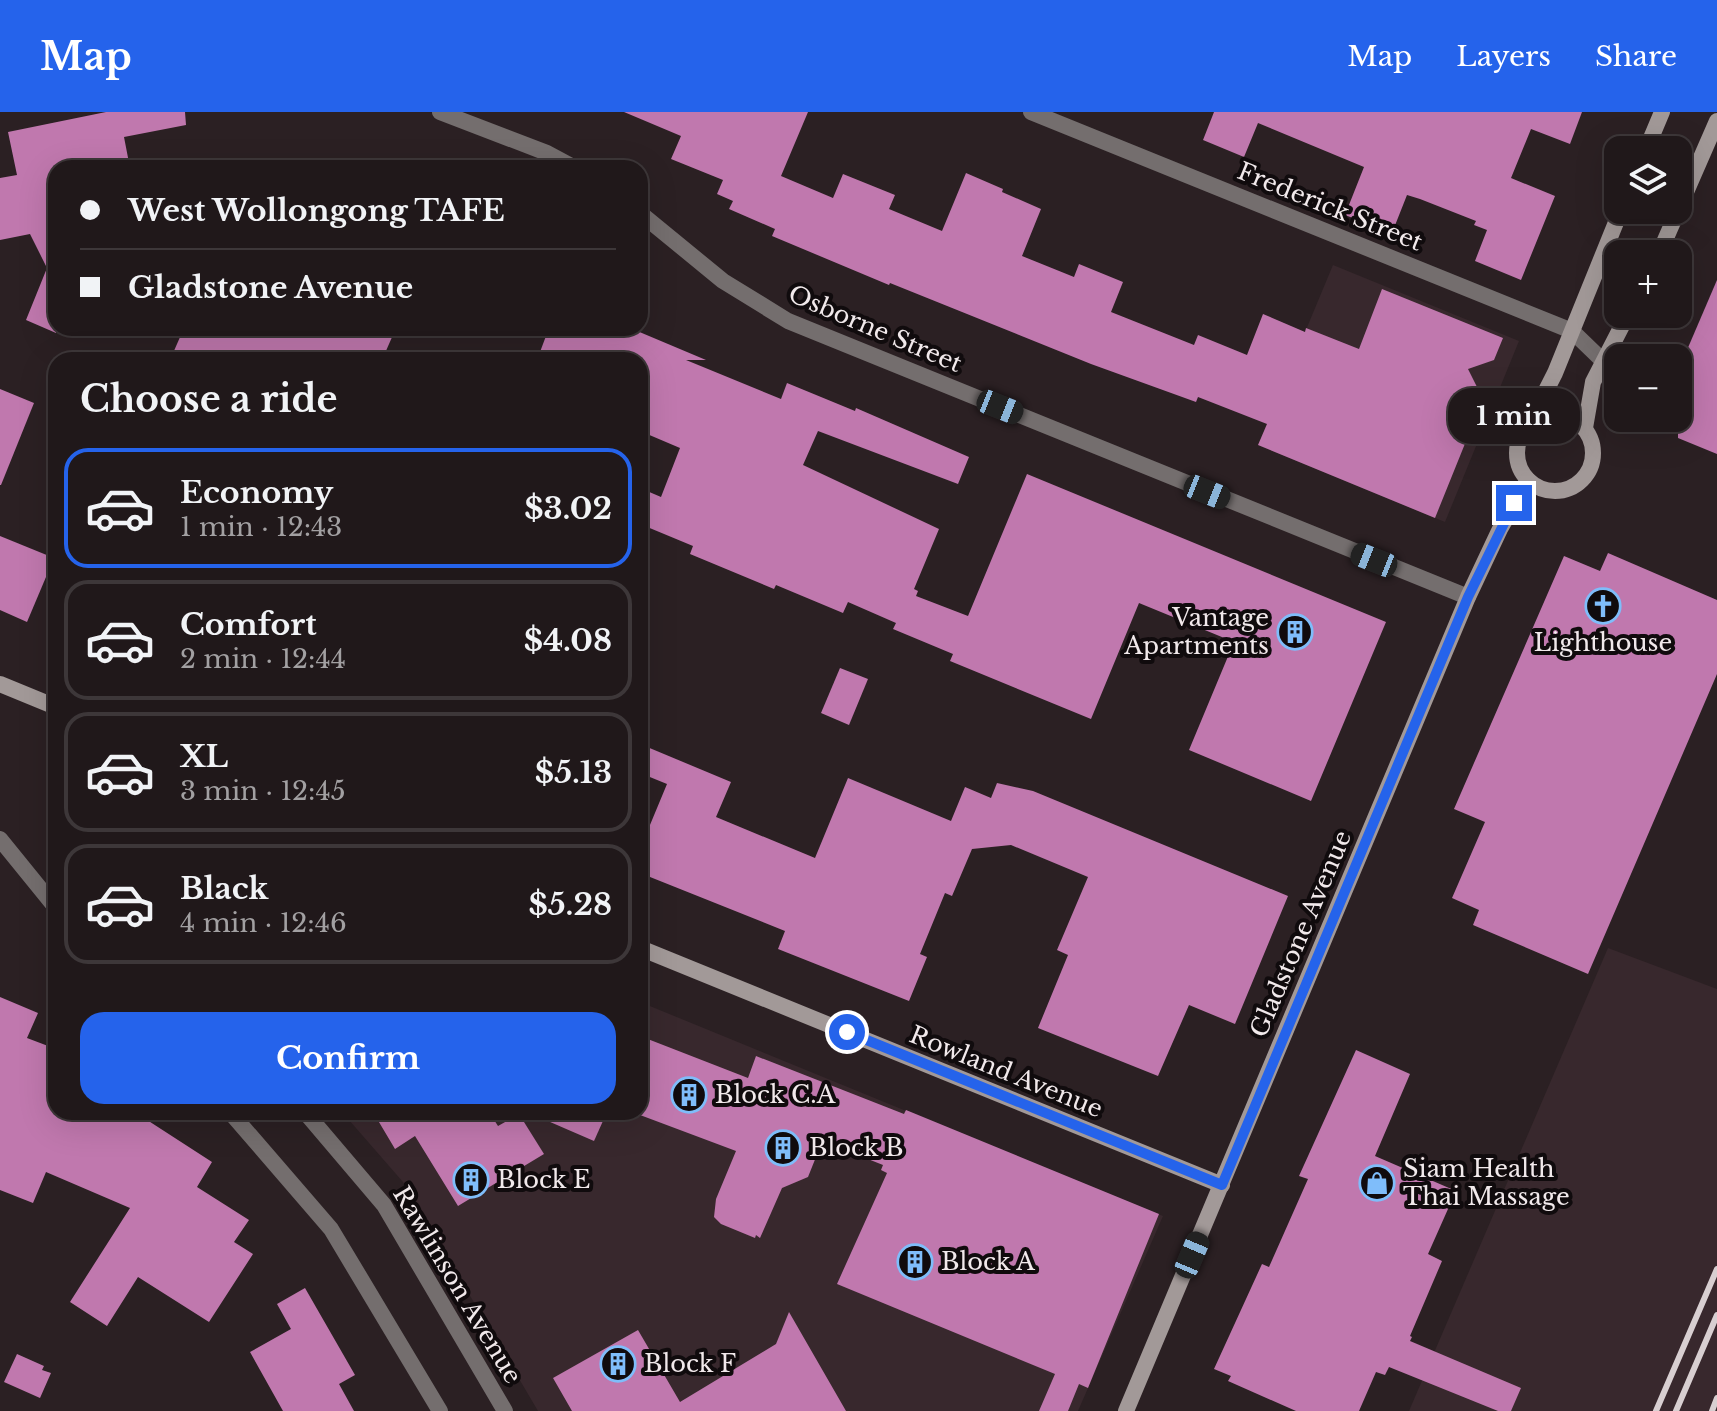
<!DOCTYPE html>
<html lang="en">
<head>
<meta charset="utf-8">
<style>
  body { margin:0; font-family:"Libre Baskerville",serif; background:#282123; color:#f1f3f6; height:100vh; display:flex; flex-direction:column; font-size:30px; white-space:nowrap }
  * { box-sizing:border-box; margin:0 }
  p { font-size:26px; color:#a2a0a2 }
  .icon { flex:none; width:44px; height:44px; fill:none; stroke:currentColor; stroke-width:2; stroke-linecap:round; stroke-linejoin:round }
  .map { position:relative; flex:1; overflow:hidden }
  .details { position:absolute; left:48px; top:240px; width:600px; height:768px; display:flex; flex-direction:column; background:#20181a; border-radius:24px; box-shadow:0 8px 32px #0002,0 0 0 2px #3d3739 }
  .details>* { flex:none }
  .guide { position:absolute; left:48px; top:48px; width:600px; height:176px; border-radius:24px; box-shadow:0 8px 32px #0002,0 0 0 2px #3d3739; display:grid; align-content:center; height:176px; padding:0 32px; background:#20181a }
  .controls { position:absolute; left:1604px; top:24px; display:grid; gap:16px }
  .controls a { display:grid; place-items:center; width:88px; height:88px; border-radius:16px; background:#20181a; box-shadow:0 8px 32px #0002,0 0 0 2px #3d3739; font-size:40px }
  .end { position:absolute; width:36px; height:36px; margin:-18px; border:10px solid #2563eb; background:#fff; box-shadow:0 0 0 4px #fff }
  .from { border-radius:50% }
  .bubble { position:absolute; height:56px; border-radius:24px; background:#20181a; box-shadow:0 8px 32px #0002,0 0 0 2px #3d3739; font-size:26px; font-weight:800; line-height:56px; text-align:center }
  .car { position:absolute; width:24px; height:48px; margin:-24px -12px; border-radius:10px; box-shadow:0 0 6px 2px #0007; background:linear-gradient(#222 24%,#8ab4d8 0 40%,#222 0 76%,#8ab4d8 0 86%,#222 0) }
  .guide b { display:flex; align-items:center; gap:28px; height:76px; font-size:30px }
  .guide b+b { border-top:2px solid #3d3739 }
  .guide i { width:20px; height:20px; background:#f1f3f6 }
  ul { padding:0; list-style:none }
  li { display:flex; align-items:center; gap:24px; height:120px; margin:0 16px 12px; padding:0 16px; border:4px solid #3d3739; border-radius:24px }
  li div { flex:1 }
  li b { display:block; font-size:30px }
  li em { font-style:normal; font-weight:800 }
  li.current { border-color:#2563eb }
  li>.icon { width:72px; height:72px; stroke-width:1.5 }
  h2 { padding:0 32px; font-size:36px; line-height:96px }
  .action { display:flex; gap:16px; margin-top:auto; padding:16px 32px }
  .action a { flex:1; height:92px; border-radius:24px; background:#2563eb; color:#fff; font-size:32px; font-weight:800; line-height:92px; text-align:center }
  header { display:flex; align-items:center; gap:48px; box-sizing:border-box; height:112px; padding:0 40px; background:#2563eb; color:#fff }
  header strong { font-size:38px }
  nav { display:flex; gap:44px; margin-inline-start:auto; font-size:28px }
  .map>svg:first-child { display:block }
  .built { fill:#38282d }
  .building { fill:#c078ae }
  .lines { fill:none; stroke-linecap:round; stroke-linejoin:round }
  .street { stroke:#746e6e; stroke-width:16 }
  .secondary { stroke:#a29998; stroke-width:16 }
  .rail { stroke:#d8cfd1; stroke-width:6 }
  .route { stroke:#2563eb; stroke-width:10 }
  .labels { text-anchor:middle; stroke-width:8; stroke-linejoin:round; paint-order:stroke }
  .street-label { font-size:24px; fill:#f1e9eb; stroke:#100b0d }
  .poi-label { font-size:24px; fill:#f1e9eb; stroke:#100b0d; text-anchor:start }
</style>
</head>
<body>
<header>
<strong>Map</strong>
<nav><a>Map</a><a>Layers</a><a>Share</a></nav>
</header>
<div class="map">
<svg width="1717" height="1299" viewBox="0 0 1717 1299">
  <rect width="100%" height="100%" fill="#2b2023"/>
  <!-- built -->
  <g class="built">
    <polygon points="1333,153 1519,229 1445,410 1258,333"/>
    <polygon points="1608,836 1717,877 1717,1299 1409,1299"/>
    <polygon points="640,890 1163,1104 1078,1299 538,1299 403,1070 342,1000 640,1000"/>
  </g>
  <!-- building -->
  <g class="building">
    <polygon points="106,0 185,0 186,13 124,25 130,56 56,56 56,221 26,208 47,156 30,122 0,128 0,66 17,63 8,20"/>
    <polygon points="624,0 808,0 781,64 833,86 843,62 895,83 889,97 942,119 966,61 1003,77 1002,80 1041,97 1022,144 1074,165 1079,152 1123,170 1111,200 1194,233 1198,223 1247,243 1263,202 1305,220 1306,216 1359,237 1382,177 1503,226 1494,248 1468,257 1483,287 1435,406 1258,333 1267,312 1198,285 1196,290 1091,252 890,171 889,173 772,124 775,117 729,97 733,89 717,82 723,68 671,47 681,24"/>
    <polygon points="1214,0 1582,0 1570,32 1531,17 1511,66 1555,84 1521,168 1475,149 1487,118 1474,113 1476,109 1420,87 1407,83 1392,121 1345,103 1364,55 1258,11 1244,45 1203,28"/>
    <polygon points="1717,168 1717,342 1678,326 1678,259"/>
    <polygon points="184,216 396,216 382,248 170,248"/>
    <polygon points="549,216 630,216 706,248 686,248 781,287 787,271 855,299 856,296 969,345 958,372 818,319 803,353 939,417 914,477 918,479 916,484 968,504 1027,362 1386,510 1311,689 1189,638 1234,530 1139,491 1091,607 950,549 953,542 893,517 896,511 848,490 843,501 776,473 774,477 690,442 693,434 640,412 640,376 661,385 680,336 640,319 640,248 537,248"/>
    <polygon points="0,277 34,291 1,373 0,373"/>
    <polygon points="0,424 54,446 27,510 0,498"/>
    <polygon points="1608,441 1717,488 1717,562 1588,862 1473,813 1479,798 1452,786 1485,710 1454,697 1564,444 1600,459"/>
    <polygon points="840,556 868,567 849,613 821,601"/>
    <polygon points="640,632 731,670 716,705 815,746 848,666 951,709 965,675 991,686 997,671 1033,679 1288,784 1235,912 1189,893 1158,964 1038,916 1068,843 1057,838 1088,765 1011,733 972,737 952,784 945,781 920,842 927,845 909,889 778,837 785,819 640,761 640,737 667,672 640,661"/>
    <polygon points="0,885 38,901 27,926 56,937 56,1000 129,1000 144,1006 212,1050 197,1075 249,1108 234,1130 253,1142 209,1210 138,1165 107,1214 70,1190 130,1096 46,1060 33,1091 0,1078"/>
    <polygon points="640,924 748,966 756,944 904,1002 906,998 1159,1102 1088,1276 1079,1272 1068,1299 1039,1299 1055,1262 837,1172 887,1061 881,1058 883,1053 830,1032 826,1043 818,1040 808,1065 782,1076 760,1126 756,1123 755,1126 721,1112 714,1105 716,1087 736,1039 640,1003"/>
    <polygon points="1356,938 1410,962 1375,1044 1456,1079 1428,1142 1442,1149 1410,1224 1412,1225 1410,1229 1521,1276 1511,1299 1498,1299 1389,1255 1385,1263 1376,1260 1359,1299 1296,1299 1228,1269 1231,1264 1214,1257 1262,1152 1269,1155 1308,1067 1299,1064"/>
    <polygon points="373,1000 489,1000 498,1014 519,1002 544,1042 458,1094 415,1024 395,1037"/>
    <polygon points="527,1000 607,1000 594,1029"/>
    <polygon points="305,1176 355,1263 339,1272 354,1299 283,1299 250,1240 291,1217 277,1192"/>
    <polygon points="789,1200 846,1299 572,1299 553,1266 638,1218 680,1290 776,1232"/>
    <polygon points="17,1242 44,1254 42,1258 51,1261 40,1286 4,1270"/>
  </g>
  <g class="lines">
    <!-- street -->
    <g class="street">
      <polyline points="440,0 547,41 575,56"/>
      <polyline points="1031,0 1572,219 1602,248"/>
      <polyline points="640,101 723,169 788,209 1468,485"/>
      <polyline points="0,727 56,796"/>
      <polyline points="230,1000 331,1117 440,1299"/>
      <polyline points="305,1000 384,1093 505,1299"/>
    </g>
    <!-- secondary -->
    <g class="secondary">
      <polyline points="1646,38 1662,0"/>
      <polyline points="1659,142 1717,9"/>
      <circle cx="1555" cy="341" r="38"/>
      <polyline points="1529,312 1555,261 1621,98"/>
      <polyline points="1585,316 1593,270 1628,202"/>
      <polyline points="0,572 56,595"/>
      <polyline points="640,836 1222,1073"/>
      <polyline points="1126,1299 1468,485 1500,417 1528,368"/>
    </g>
    <!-- rail -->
    <g class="rail">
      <polyline points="1656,1299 1717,1157"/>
      <polyline points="1676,1299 1717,1203"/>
      <polyline points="1712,1299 1717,1286"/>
    </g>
  </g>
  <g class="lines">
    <!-- route -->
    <polyline class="route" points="847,920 1222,1073 1468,485 1514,391"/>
  </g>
  <!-- icons -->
  <defs>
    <symbol id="church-ring" viewBox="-11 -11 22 22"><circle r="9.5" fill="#100b0d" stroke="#7fbdfa" stroke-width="1.5"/><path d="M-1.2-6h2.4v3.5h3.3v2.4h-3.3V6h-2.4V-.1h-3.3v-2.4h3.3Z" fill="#7fbdfa"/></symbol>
    <symbol id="building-ring" viewBox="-11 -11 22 22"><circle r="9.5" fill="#100b0d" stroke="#7fbdfa" stroke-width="1.5"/><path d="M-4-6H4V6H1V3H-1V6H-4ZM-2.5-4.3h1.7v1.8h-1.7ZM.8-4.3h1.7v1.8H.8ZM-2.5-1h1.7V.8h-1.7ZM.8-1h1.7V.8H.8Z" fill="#7fbdfa"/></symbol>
    <symbol id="shop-ring" viewBox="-11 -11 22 22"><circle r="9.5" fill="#100b0d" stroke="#7fbdfa" stroke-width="1.5"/><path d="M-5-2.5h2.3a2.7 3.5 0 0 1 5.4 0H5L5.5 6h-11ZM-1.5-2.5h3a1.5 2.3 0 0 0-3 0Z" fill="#7fbdfa"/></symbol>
  </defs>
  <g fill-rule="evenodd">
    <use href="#church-ring" x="1583" y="474" width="40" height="40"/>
    <use href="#building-ring" x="1275" y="500" width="40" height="40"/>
    <use href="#building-ring" x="669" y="963" width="40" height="40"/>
    <use href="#building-ring" x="763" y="1016" width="40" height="40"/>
    <use href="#building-ring" x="451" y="1048" width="40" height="40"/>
    <use href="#shop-ring" x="1357" y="1051" width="40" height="40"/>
    <use href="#building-ring" x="895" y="1130" width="40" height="40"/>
    <use href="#building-ring" x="598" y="1232" width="40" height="40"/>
  </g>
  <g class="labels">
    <!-- street labels -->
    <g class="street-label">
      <text transform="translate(1330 95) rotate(22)" y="8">Frederick Street</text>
      <text transform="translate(875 217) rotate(23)" y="8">Osborne Street</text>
      <text transform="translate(1301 822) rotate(-67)" y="8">Gladstone Avenue</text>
      <text transform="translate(1006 960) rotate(22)" y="8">Rowland Avenue</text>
      <text transform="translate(457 1173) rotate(59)" y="8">Rawlinson Avenue</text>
    </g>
    <!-- poi labels -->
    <g class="poi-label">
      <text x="1269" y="514" text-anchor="end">Vantage<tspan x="1269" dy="28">Apartments</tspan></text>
      <text x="1603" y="539" text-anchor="middle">Lighthouse</text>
      <text x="715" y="991">Block C.A</text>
      <text x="809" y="1044">Block B</text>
      <text x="1403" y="1065">Siam Health<tspan x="1403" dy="28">Thai Massage</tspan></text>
      <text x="497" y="1076">Block E</text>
      <text x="941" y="1158">Block A</text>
      <text x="644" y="1260">Block F</text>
    </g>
  </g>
</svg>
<div class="controls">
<a><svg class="icon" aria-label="layers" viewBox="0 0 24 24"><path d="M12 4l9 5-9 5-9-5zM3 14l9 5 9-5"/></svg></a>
<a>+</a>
<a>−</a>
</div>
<i class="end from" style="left:847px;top:920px"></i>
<i class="end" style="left:1514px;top:391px"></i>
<div class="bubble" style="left:1448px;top:276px;width:132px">1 min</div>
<i class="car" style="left:1000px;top:295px;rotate:112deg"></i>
<i class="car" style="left:1207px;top:380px;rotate:112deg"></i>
<i class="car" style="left:1374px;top:448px;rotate:292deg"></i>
<i class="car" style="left:1192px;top:1143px;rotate:23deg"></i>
<div class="guide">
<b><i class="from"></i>West Wollongong TAFE</b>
<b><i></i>Gladstone Avenue</b>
</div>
<section class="details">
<h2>Choose a ride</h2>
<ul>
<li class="current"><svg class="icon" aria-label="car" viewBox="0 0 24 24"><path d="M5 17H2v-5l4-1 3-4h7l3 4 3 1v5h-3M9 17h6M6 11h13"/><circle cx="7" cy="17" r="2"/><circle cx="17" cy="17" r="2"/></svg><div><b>Economy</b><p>1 min · 12:43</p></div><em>$3.02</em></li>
<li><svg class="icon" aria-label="car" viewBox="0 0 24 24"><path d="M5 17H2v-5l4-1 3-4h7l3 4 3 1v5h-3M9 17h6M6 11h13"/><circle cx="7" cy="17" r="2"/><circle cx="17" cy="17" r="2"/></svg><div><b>Comfort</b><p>2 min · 12:44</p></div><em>$4.08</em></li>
<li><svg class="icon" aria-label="car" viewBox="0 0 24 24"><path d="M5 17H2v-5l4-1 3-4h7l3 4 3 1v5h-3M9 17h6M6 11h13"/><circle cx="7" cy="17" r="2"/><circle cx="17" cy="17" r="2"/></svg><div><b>XL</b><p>3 min · 12:45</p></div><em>$5.13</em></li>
<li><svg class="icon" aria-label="car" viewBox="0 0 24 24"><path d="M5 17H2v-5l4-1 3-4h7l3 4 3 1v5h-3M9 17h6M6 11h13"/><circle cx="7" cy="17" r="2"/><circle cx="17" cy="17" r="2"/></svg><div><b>Black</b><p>4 min · 12:46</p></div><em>$5.28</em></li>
</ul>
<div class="action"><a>Confirm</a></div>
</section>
</div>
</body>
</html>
